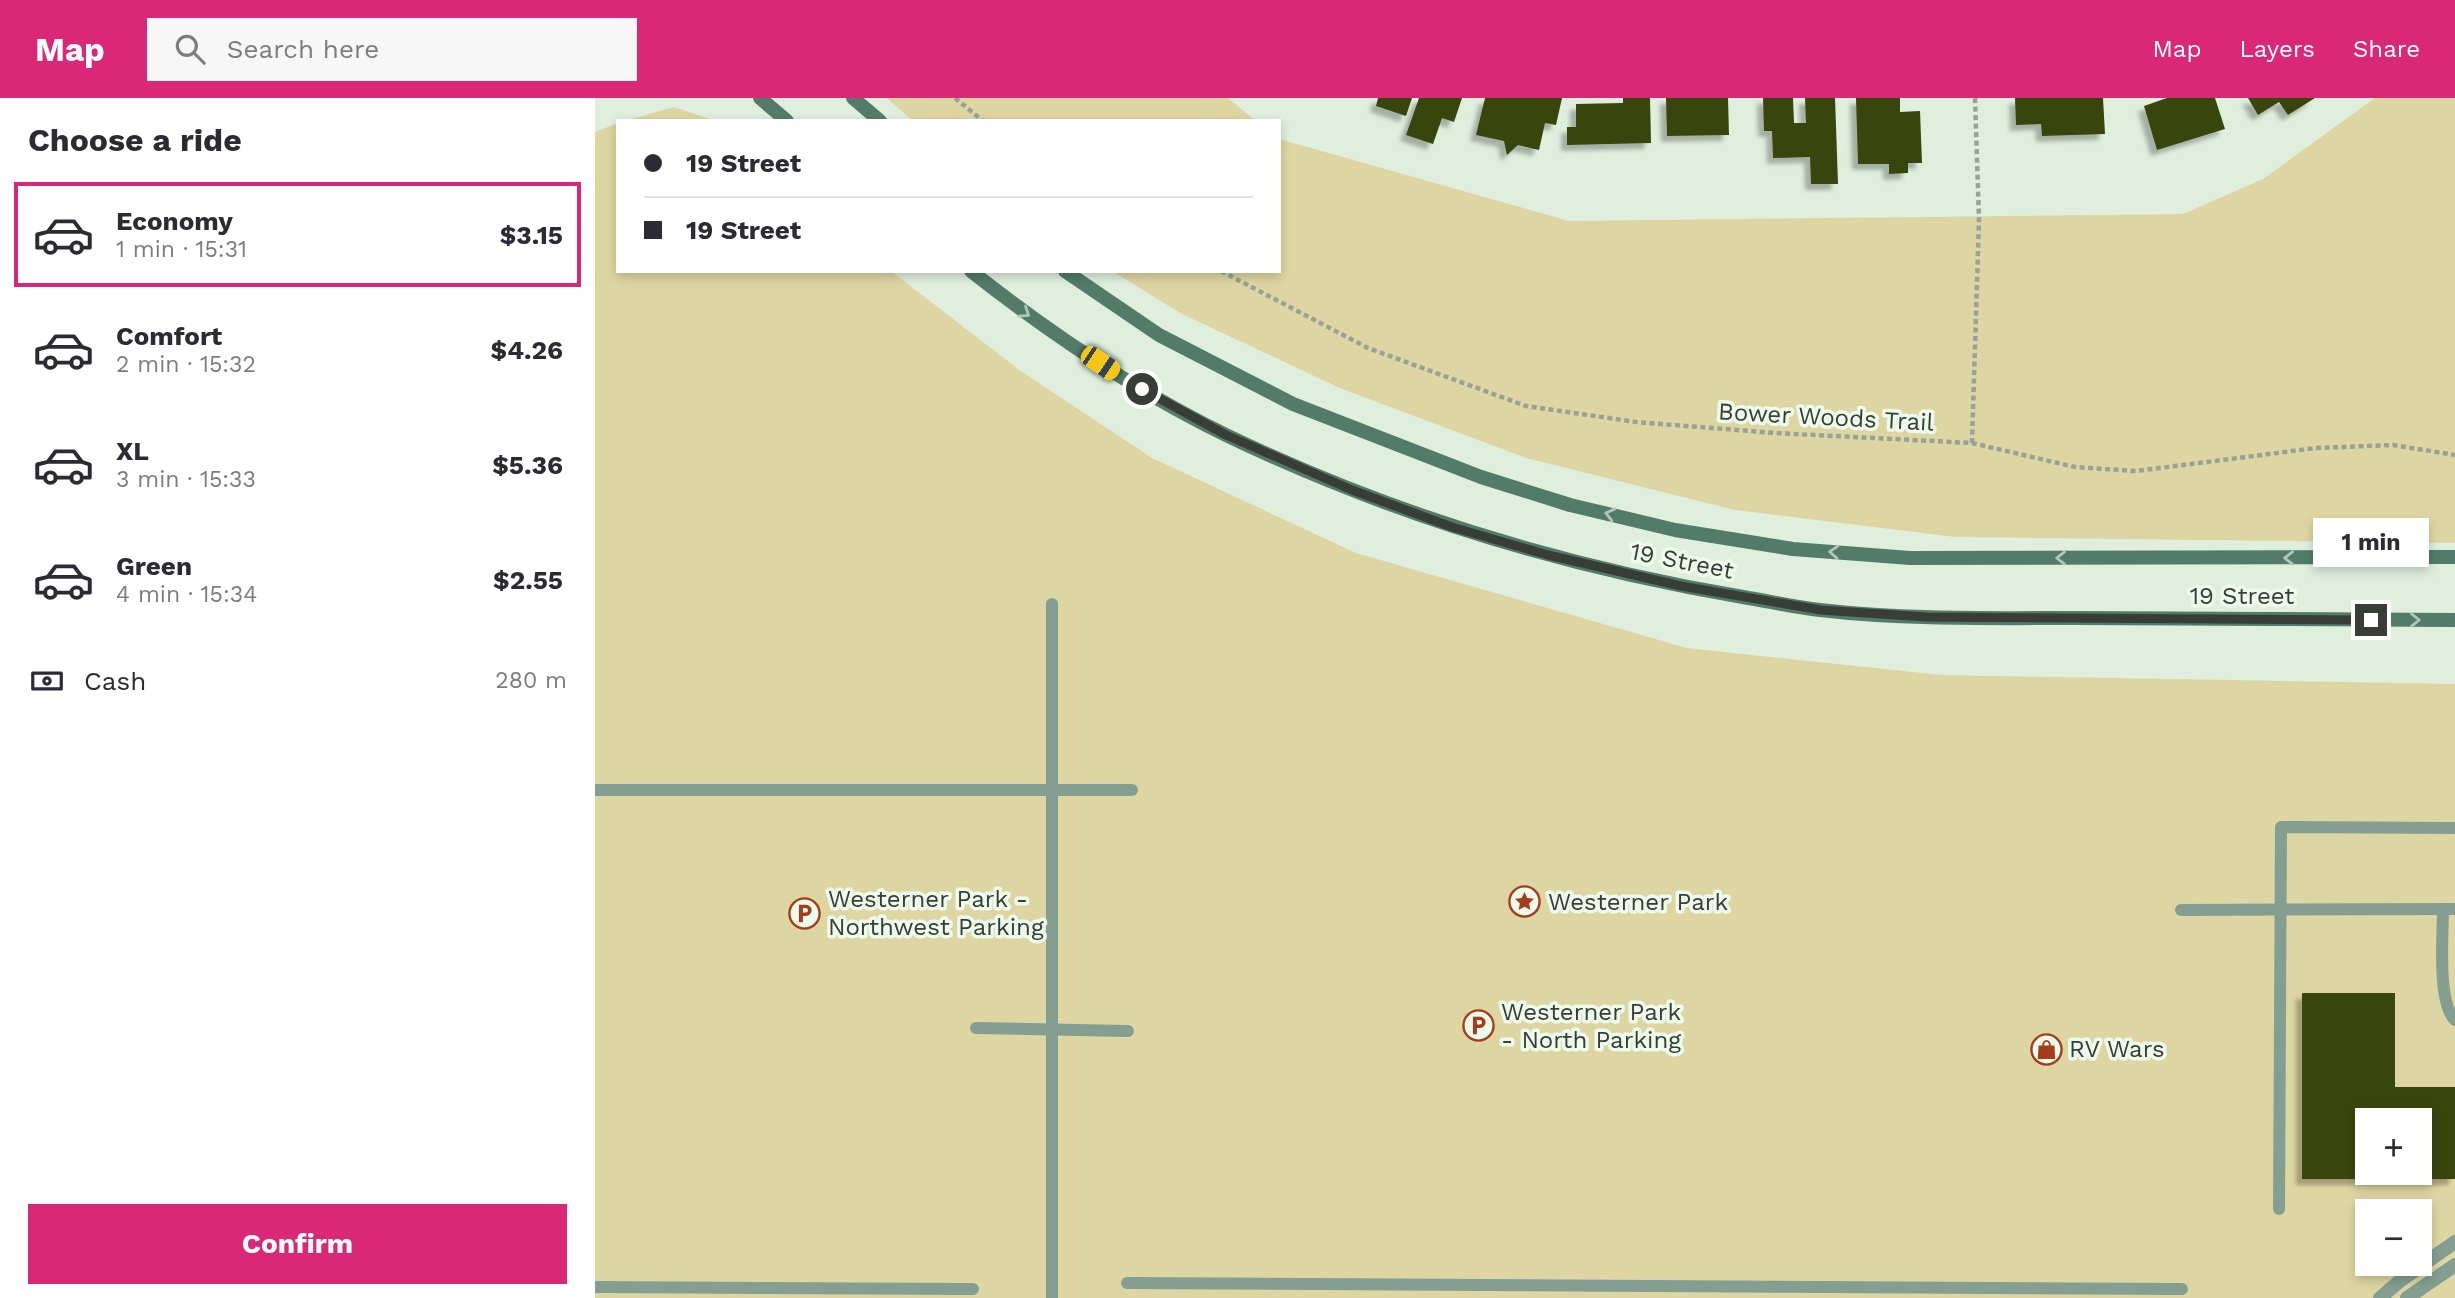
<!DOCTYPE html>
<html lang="en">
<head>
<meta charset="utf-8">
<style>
  body { margin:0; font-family:"Work Sans",sans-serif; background:#f7f7f7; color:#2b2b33; height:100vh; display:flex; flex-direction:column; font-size:26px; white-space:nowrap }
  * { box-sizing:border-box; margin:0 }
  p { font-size:23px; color:#7c7c81 }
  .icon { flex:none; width:38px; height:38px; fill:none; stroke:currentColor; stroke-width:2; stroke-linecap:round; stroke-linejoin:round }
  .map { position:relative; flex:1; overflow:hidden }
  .sheet { display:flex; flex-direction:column; background:#fff; width:595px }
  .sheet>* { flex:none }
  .hud { position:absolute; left:21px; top:21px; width:665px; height:154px; border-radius:0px; box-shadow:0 4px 10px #0003; display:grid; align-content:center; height:154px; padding:0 28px; background:#fff }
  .tools { position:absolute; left:1760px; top:1010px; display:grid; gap:14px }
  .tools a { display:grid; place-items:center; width:77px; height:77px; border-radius:0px; background:#fff; box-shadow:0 4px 10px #0003; font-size:35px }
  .end { position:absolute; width:32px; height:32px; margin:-16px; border:9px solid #383d37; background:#fff; box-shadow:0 0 0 4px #fff }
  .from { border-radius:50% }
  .bubble { position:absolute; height:49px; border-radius:0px; background:#fff; box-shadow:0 4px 10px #0003; font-size:23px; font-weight:700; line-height:49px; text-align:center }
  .car { position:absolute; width:21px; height:42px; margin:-21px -10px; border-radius:9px; box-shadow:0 0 5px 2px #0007; background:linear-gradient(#f5c518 24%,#345 0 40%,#f5c518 0 76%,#345 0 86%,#f5c518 0) }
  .hud b { display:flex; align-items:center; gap:24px; height:66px; font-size:26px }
  .hud b+b { border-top:2px solid #e1e1e2 }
  .hud i { width:18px; height:18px; background:#2b2b33 }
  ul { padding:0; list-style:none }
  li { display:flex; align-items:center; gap:21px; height:105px; margin:0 14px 10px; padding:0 14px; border:4px solid transparent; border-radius:0px }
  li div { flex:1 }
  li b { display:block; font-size:26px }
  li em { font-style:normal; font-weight:700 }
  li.current { border-color:#db2777 }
  li>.icon { width:63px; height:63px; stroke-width:1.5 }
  h2 { padding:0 28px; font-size:32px; line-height:84px }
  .pay { display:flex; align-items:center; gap:18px; height:77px; padding:0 28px; font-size:26px }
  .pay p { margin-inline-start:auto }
  .primary-button { display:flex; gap:14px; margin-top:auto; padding:14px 28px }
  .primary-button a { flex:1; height:80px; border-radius:0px; background:#db2777; color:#fff; font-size:28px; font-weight:700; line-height:80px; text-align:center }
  header { display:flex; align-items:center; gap:42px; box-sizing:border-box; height:98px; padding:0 35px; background:#db2777; color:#fff }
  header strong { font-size:33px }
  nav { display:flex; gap:38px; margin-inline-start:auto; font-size:24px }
  .search { width:490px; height:63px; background:#f7f7f7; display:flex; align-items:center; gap:18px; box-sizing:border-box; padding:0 24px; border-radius:0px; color:#7c7c81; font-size:26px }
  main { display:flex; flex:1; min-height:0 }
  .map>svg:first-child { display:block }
  .green { fill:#ded6a2; fill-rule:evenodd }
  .building { fill:#37450a; fill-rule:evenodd; filter:url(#shadow) }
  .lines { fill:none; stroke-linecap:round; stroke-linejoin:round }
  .path { stroke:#98a296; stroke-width:4.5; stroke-dasharray:5 3.5; stroke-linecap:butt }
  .lane { stroke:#849f92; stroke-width:12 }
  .street { stroke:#849f92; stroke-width:14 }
  .secondary { stroke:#527c69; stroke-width:14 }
  .oneway { stroke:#afc8b8 }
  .route { stroke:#383d37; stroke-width:9 }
  .labels { text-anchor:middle; stroke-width:7; stroke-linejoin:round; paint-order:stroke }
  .street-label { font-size:24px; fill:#383d37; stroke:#edfbec }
  .poi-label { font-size:24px; fill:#383d37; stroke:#edfbec; text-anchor:start }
</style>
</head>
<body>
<header>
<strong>Map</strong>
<div class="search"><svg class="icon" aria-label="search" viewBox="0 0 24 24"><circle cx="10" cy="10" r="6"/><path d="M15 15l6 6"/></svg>Search here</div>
<nav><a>Map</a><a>Layers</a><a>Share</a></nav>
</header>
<main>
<section class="sheet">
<h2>Choose a ride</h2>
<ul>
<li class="current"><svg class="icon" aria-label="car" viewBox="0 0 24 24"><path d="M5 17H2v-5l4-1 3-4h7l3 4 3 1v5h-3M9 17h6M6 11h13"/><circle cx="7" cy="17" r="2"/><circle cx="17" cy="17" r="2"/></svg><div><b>Economy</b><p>1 min · 15:31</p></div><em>$3.15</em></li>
<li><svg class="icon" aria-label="car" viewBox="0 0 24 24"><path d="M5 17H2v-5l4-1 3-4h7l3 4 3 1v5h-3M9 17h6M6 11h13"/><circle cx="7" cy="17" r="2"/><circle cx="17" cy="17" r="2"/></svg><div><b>Comfort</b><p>2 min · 15:32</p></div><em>$4.26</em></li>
<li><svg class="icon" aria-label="car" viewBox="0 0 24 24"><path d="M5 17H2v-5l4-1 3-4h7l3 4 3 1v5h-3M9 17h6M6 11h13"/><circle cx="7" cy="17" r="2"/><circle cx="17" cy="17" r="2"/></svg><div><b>XL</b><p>3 min · 15:33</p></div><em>$5.36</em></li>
<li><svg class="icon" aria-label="car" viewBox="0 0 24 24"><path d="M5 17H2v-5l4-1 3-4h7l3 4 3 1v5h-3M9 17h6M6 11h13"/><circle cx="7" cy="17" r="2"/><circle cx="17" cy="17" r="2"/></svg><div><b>Green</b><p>4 min · 15:34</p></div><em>$2.55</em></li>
</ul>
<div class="pay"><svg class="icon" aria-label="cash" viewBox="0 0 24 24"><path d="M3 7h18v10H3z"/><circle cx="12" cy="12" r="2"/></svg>Cash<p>280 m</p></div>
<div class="primary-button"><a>Confirm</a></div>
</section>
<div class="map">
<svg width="1860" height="1200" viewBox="0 0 1860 1200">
  <defs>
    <filter id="shadow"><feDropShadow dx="-6" dy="6" stdDeviation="2" flood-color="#0004"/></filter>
  </defs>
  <rect width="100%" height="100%" fill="#e0eede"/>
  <!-- green -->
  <g class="green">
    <polygon points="292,0 633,0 661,23 318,23"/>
    <polygon points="1780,0 1860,0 1860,445 1360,439 1140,412 931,360 747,291 587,216 517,173 684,173 684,41 974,123 1588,116 1668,81"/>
    <polygon points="79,9 121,23 29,23"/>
    <path d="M 23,25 L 23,173 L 296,173 L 423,271 L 557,360 L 761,455 L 1092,550 L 1346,577 L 1860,586 L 1860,1200 L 0,1200 L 0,34 ZM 1773,1022 L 1825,1022 L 1825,1074 L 1773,1074 ZM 1773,1113 L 1825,1113 L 1825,1166 L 1773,1166 Z"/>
  </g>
  <!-- building -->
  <g class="building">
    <polygon points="783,0 817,0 811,18 781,8"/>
    <polygon points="824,0 867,0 859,24 847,20 838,46 811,37"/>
    <polygon points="890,0 967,0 961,27 950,25 944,52 923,47 912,57 909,43 881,37"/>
    <polygon points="1028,0 1055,0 1056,45 972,47 972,29 981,29 981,6 1028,5"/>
    <polygon points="1071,0 1133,0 1134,37 1072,38"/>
    <polygon points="1168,0 1198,0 1199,25 1211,25 1210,0 1240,0 1243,86 1216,86 1215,59 1178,60 1177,33 1169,33"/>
    <polygon points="1261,0 1305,0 1305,14 1325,13 1327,65 1313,65 1313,75 1294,76 1294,66 1263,66"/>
    <polygon points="1420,0 1508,0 1510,36 1447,38 1446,26 1421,27"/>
    <polygon points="1572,0 1620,0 1630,31 1562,52 1549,8"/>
    <polygon points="1653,0 1720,0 1693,17 1684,4 1663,17"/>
    <path d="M 1707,895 L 1800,895 L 1800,989 L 1860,989 L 1860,1081 L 1707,1081 ZM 1773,1022 L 1825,1022 L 1825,1074 L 1773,1074 Z"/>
  </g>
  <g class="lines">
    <!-- path -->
    <g class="path">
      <polyline points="360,0 388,23"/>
      <polyline points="626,173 773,250 931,308 1041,324 1180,335 1377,345 1480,369 1541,373 1721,350 1798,347 1860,357"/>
      <polyline points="1377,345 1384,121 1380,0"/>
    </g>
    <!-- lane -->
    <g class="lane">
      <polyline points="0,692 537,692"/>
      <path d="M 1848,811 C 1848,837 1842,904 1860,922"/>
      <polyline points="1586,812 1860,811"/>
      <polyline points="381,930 533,933"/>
      <polyline points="1684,1111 1686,729 1860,730"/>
      <polyline points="532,1185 1587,1191"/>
      <polyline points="0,1189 378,1191"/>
      <polyline points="457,1200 457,506"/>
    </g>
    <!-- street -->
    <g class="street">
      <polyline points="1785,1200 1806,1182 1860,1144"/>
      <polyline points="1812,1200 1860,1167"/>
    </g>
    <!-- secondary -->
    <g class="secondary">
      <polyline points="165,0 192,23"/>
      <polyline points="258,0 285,23"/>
      <path d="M 376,173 C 456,236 542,294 633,338 C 796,416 970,469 1148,499 C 1173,503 1199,509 1225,512 C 1311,522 1398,520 1484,520 C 1609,521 1735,521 1860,522"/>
      <polyline points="470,173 564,237 698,306 886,379 975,407 1080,432 1198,451 1315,460 1860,459"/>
    </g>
  </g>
  <!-- one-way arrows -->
  <defs><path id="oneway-chevron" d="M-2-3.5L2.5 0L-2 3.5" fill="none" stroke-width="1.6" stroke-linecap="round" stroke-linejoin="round" transform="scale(1.75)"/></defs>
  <g class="oneway">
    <use href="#oneway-chevron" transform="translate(430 215) rotate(34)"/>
    <use href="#oneway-chevron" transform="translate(1015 416) rotate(-166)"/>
    <use href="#oneway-chevron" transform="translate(1239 454) rotate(-176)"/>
    <use href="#oneway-chevron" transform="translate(1466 460) rotate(180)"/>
    <use href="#oneway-chevron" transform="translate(1694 460) rotate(180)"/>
    <use href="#oneway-chevron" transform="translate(1820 522)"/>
  </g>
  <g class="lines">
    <!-- route -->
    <polyline class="route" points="547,291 631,337 757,392 857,429 953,457 1086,488 1226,512 1331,519 1776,522"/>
  </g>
  <!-- icons -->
  <defs>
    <symbol id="sight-ring" viewBox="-11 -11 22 22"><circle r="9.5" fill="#edfbec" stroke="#a43d1b" stroke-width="1.5"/><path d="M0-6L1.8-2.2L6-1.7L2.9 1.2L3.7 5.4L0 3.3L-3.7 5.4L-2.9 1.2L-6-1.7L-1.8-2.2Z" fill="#a43d1b"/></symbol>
    <symbol id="parking-ring" viewBox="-11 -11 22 22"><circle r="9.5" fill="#edfbec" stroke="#a43d1b" stroke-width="1.5"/><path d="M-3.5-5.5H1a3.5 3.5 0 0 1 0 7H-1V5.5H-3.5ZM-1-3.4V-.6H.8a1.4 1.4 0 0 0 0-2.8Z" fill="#a43d1b"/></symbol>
    <symbol id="shop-ring" viewBox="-11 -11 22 22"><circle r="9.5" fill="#edfbec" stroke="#a43d1b" stroke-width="1.5"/><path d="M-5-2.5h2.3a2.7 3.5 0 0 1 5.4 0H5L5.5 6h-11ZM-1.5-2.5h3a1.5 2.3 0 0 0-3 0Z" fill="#a43d1b"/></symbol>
  </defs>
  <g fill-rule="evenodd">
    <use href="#sight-ring" x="912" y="786" width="35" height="35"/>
    <use href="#parking-ring" x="192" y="798" width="35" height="35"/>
    <use href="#parking-ring" x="866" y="910" width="35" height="35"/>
    <use href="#shop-ring" x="1434" y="934" width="35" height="35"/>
  </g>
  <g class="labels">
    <!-- street labels -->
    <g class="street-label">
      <text transform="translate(1231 319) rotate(3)" y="8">Bower Woods Trail</text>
      <text transform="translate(1087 463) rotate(11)" y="8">19 Street</text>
      <text x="1647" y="506">19 Street</text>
    </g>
    <!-- poi labels -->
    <g class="poi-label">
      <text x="233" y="809">Westerner Park -<tspan x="233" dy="28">Northwest Parking</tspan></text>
      <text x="953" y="812">Westerner Park</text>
      <text x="906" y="922">Westerner Park<tspan x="906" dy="28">- North Parking</tspan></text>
      <text x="1474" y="959">RV Wars</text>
    </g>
  </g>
</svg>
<div class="tools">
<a>+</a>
<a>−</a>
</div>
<i class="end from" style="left:547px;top:291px"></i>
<i class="end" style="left:1776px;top:522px"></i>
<div class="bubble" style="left:1718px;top:420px;width:116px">1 min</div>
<i class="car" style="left:505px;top:265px;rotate:124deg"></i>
<div class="hud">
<b><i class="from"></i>19 Street</b>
<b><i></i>19 Street</b>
</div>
</div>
</main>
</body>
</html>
